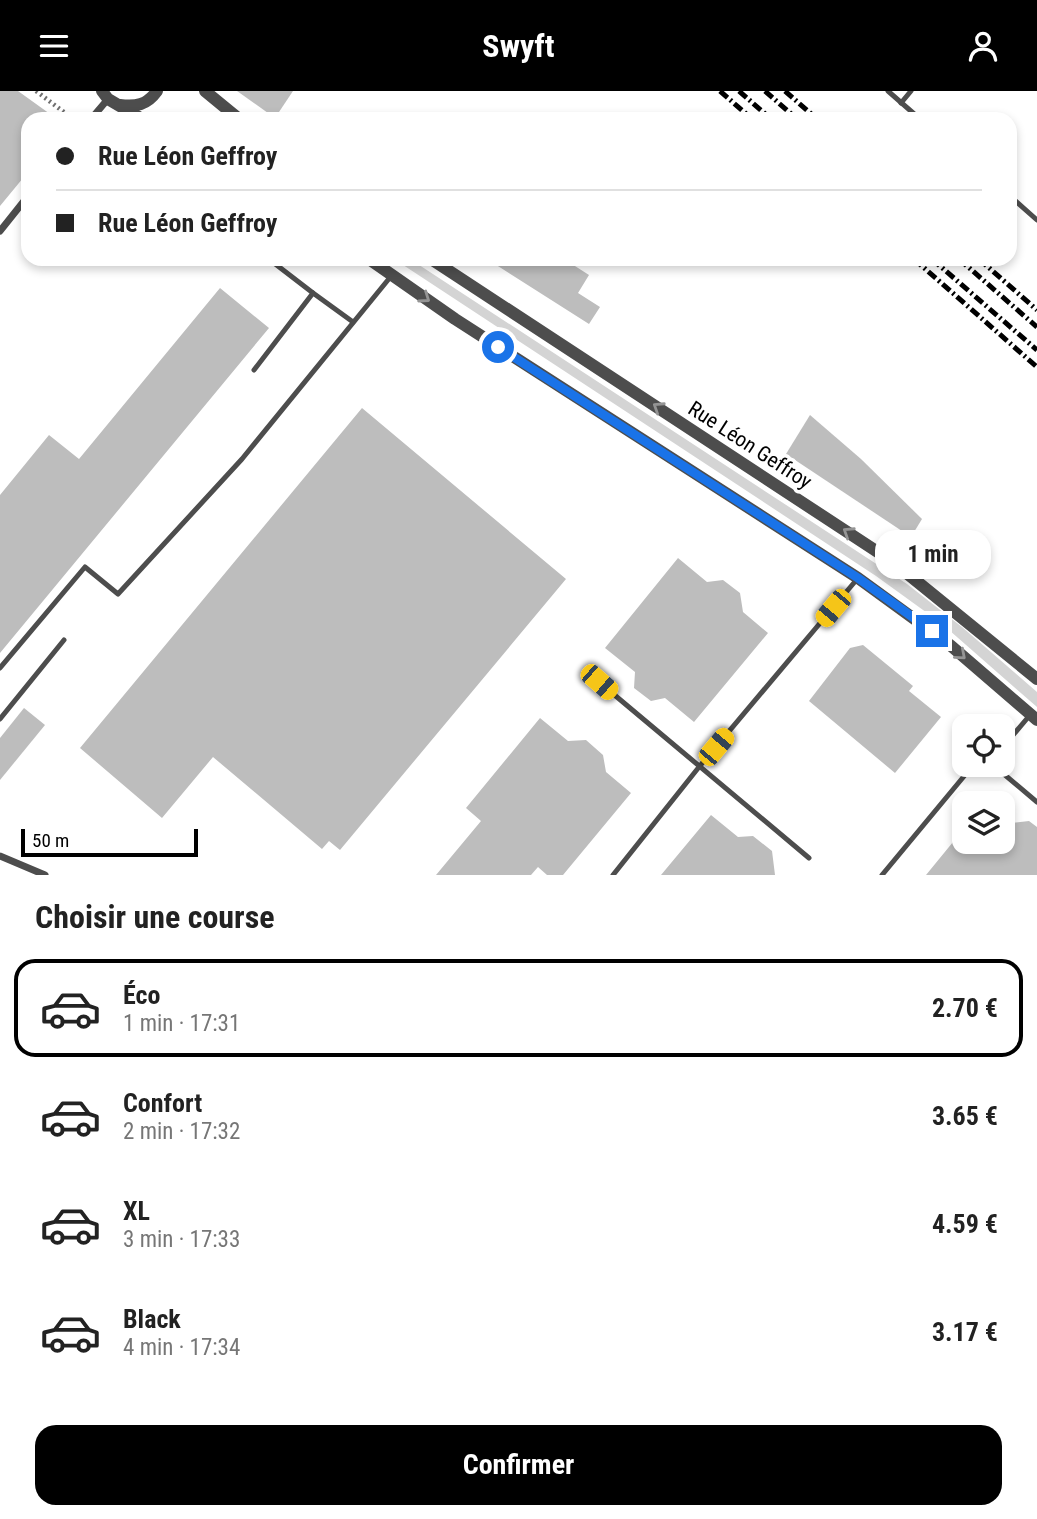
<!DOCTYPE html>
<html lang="fr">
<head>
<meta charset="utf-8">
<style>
  body { margin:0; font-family:"Roboto Condensed",sans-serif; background:#f6f6f6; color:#222; height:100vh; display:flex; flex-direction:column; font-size:26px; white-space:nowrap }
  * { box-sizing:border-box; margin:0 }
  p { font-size:23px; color:#767676 }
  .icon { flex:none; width:38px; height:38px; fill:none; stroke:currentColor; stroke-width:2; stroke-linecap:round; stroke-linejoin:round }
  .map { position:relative; height:784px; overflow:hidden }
  .drawer { display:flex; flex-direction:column; background:#fff; flex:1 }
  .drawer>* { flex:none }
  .guide { position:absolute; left:21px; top:21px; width:996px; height:154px; border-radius:21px; box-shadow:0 4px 10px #0003; display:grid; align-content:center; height:154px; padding:0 35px; background:#fff }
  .tools { position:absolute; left:952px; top:623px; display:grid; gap:14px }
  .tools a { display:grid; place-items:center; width:63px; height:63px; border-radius:14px; background:#fff; box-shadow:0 4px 10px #0003; font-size:35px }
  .scale { position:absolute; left:21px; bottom:18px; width:177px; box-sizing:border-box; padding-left:7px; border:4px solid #000; border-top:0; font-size:19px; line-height:24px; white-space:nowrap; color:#000; -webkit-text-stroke:5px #fff; paint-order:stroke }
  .end { position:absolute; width:32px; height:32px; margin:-16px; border:9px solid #1a73e8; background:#fff; box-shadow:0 0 0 4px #fff }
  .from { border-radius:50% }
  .bubble { position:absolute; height:49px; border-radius:21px; background:#fff; box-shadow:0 4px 10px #0003; font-size:23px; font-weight:700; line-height:49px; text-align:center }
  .car { position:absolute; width:21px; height:42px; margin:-21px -10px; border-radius:9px; box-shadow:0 0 5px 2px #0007; background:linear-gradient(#f5c518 24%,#345 0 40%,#f5c518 0 76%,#345 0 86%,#f5c518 0) }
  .guide b { display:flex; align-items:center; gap:24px; height:66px; font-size:26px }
  .guide b+b { border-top:2px solid #e0e0e0 }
  .guide i { width:18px; height:18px; background:#222 }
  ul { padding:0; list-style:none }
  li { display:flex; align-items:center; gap:21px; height:98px; margin:0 14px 10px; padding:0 21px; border:4px solid transparent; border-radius:21px }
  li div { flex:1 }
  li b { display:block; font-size:26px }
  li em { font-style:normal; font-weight:700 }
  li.selected { border-color:#000 }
  li>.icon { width:63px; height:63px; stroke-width:1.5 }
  h2 { padding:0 35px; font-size:32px; line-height:84px }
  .button { display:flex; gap:14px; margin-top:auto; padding:14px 35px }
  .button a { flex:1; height:80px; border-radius:21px; background:#000; color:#fff; font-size:28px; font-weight:700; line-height:80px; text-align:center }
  header { display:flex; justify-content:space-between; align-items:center; height:91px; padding:0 35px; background:#000; color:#fff; font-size:32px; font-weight:700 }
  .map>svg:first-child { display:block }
  .green { fill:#d4d4d4 }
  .building { fill:#bdbdbd }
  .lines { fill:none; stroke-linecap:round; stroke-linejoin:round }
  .path { stroke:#6f6f6f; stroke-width:4.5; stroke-dasharray:2 3.5; stroke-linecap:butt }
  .service { stroke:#4d4d4d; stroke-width:5 }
  .minor { stroke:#4d4d4d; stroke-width:7 }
  .tertiary { stroke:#4d4d4d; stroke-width:12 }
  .rail { stroke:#000; stroke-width:5; stroke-dasharray:10 3.5 2 3.5; stroke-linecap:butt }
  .oneway { stroke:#949494 }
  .route { stroke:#1a73e8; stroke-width:9 }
  .labels { text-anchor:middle; stroke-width:7; stroke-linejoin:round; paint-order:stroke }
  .street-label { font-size:21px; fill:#000; stroke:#fff }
</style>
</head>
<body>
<header><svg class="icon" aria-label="menu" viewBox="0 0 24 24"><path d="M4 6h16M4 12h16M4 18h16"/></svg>Swyft<svg class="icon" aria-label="person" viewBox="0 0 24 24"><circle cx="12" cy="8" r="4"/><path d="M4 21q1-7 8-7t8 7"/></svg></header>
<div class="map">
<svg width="1037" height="784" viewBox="0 0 1037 784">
  <rect width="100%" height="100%" fill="#fff"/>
  <!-- green -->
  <polygon class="green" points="394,168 410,168 907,493 962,536 1037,601 1037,616 941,532 876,485"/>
  <!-- building -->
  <g class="building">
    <polygon points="0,0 18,0 57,28 28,28 28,81 0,115"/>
    <polygon points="237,0 293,0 275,27"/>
    <polygon points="487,168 564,168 589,184 578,202 600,216 589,233"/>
    <polygon points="220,197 269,237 0,562 0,404 49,344 79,368"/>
    <polygon points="362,317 566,488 340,759 329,750 322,758 213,666 162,727 80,657"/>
    <polygon points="810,324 861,368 922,428 911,446 786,363"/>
    <polygon points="678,467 707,491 723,489 740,502 743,521 768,542 694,631 665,607 651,610 634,597 635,581 605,557"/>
    <polygon points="863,554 913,595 909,600 941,626 895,682 809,610 850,557"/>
    <polygon points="24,617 45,634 0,689 0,647"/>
    <polygon points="540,627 568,650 586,649 603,664 606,681 631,702 563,784 547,784 538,776 531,784 436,784 481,730 466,717"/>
    <polygon points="711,724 738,746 753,745 772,760 775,784 661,784"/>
    <polygon points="1029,730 1037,736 1037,784 926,784 953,751 1003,751 1003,733"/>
  </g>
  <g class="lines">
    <!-- path -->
    <polyline class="path" points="36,0 73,28"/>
    <!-- service -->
    <g class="service">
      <polyline points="888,0 920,28"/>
      <polyline points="901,12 911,0"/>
      <polyline points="1010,105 1037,129"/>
      <polyline points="276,168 274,172 313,202"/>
      <polyline points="254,279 313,202 353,231"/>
      <polyline points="0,577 85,476 118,503 242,368 392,184"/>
      <polyline points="599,591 809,767"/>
      <polyline points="0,628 64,549"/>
      <polyline points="1003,656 1030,624"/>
      <polyline points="993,674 1037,711"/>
      <polyline points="613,784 699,676 858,487"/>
      <polyline points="882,784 970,678 983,674"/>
    </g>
    <!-- minor -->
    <g class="minor">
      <polyline points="91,28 108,8"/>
      <polyline points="0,140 28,105"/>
      <polyline points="0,765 45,784"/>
    </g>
    <!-- tertiary -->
    <g class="tertiary">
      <polyline points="102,0 108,8 142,28"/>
      <polyline points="205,0 239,28"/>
      <path d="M 120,14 C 136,16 147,14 157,0"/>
      <polyline points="369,168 455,228 858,487 950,554 1037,629"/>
      <polyline points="431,168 893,471 1037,588"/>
    </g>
    <!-- rail -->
    <g class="rail">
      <polyline points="720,0 752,28"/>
      <polyline points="739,0 771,28"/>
      <polyline points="765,0 797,28"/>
      <polyline points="785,0 817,28"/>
      <polyline points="914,168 1037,276"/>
      <polyline points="932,168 1037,259"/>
      <polyline points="959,168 1037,236"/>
      <polyline points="979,168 1037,219"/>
    </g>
  </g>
  <!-- one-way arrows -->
  <defs><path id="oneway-chevron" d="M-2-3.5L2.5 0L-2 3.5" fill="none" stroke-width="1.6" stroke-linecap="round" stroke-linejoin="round" transform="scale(1.75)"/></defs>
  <g class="oneway">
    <use href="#oneway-chevron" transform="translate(425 207) rotate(35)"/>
    <use href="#oneway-chevron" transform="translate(658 316) rotate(-147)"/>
    <use href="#oneway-chevron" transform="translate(848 441) rotate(-147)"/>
    <use href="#oneway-chevron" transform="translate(961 564) rotate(41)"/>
  </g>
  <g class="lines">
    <!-- route -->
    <polyline class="route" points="498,256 858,487 932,540"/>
  </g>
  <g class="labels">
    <!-- street labels -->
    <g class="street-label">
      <text transform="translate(750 354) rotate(33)" y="7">Rue Léon Geffroy</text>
    </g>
  </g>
</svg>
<div class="tools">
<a><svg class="icon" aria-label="locate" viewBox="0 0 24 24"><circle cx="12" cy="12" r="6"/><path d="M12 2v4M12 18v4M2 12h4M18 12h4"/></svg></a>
<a><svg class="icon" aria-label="layers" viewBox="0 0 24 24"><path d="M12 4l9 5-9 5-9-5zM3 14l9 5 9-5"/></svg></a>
</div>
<div class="scale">50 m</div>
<i class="end from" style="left:498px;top:256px"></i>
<i class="end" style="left:932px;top:540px"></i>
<div class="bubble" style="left:875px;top:439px;width:116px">1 min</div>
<i class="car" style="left:833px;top:517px;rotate:220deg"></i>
<i class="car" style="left:599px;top:591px;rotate:131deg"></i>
<i class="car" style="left:716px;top:656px;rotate:40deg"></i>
<div class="guide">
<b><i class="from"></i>Rue Léon Geffroy</b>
<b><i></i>Rue Léon Geffroy</b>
</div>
</div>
<section class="drawer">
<h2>Choisir une course</h2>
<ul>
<li class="selected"><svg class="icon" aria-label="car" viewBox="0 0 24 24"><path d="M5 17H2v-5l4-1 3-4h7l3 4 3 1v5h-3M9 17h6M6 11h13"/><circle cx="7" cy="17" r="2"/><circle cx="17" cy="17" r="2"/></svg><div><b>Éco</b><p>1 min · 17:31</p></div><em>2.70 €</em></li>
<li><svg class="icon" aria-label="car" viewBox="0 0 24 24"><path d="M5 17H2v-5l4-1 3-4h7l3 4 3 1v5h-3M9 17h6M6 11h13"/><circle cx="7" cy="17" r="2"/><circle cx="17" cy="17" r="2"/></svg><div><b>Confort</b><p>2 min · 17:32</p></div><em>3.65 €</em></li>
<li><svg class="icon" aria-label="car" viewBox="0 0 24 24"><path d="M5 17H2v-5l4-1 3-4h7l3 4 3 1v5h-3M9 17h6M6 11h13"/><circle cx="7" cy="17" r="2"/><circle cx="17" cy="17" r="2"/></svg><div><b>XL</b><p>3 min · 17:33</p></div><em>4.59 €</em></li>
<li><svg class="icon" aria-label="car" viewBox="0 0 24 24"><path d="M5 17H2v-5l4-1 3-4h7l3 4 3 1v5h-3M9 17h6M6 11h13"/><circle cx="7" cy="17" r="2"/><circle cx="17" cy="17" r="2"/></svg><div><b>Black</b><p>4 min · 17:34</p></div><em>3.17 €</em></li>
</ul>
<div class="button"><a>Confirmer</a></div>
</section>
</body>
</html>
